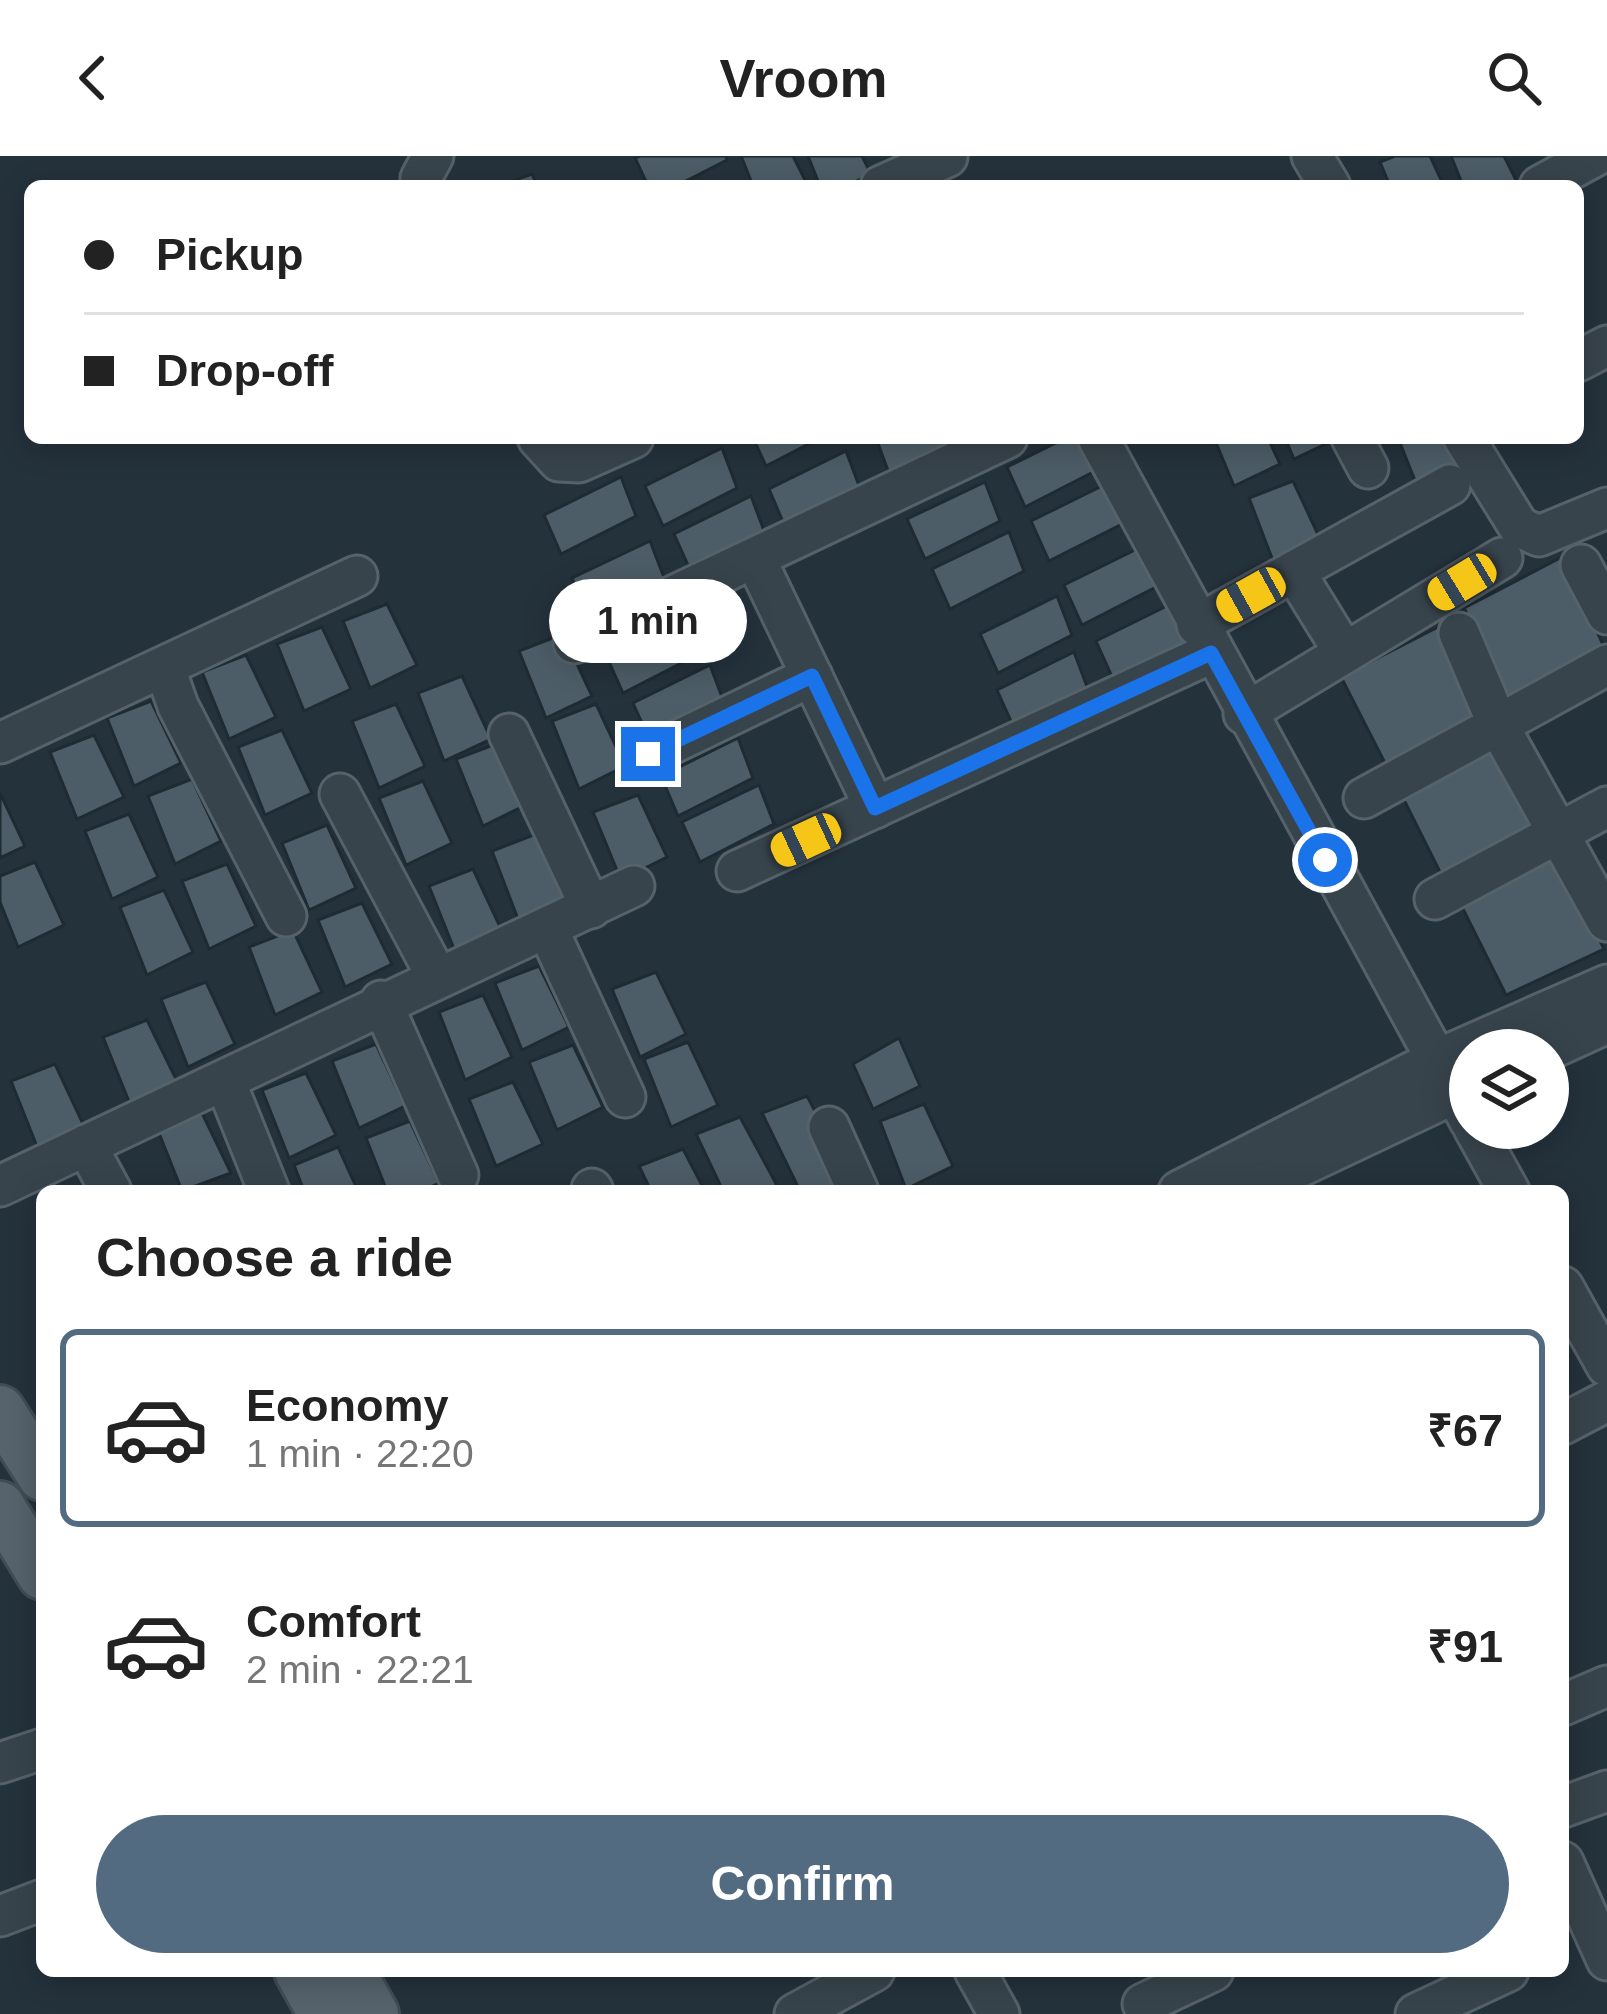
<!DOCTYPE html>
<html lang="en">
<head>
<meta charset="utf-8">
<style>
  body { margin:0; font-family:Arial,sans-serif; background:#f6f6f6; color:#222; height:100vh; display:flex; flex-direction:column; font-size:45px; white-space:nowrap }
  * { box-sizing:border-box; margin:0 }
  p { font-size:39px; color:#767676 }
  .icon { flex:none; width:66px; height:66px; fill:none; stroke:currentColor; stroke-width:2; stroke-linecap:round; stroke-linejoin:round }
  .map { position:relative; flex:1; overflow:hidden }
  .details { position:absolute; left:36px; top:1029px; width:1533px; height:792px; display:flex; flex-direction:column; background:#fff; border-radius:18px; box-shadow:0 6px 30px #0003 }
  .details>* { flex:none }
  .guide { position:absolute; left:24px; top:24px; width:1560px; height:264px; border-radius:18px; box-shadow:0 6px 30px #0003; display:grid; align-content:center; height:264px; padding:0 60px; background:#fff }
  .tools { position:absolute; left:1449px; top:873px; display:grid; gap:24px }
  .tools a { display:grid; place-items:center; width:120px; height:120px; border-radius:50%; background:#fff; box-shadow:0 6px 30px #0003; font-size:60px }
  .end { position:absolute; width:54px; height:54px; margin:-27px; border:15px solid #1a73e8; background:#fff; box-shadow:0 0 0 6px #fff }
  .from { border-radius:50% }
  .bubble { position:absolute; height:84px; border-radius:42px; background:#fff; box-shadow:0 6px 30px #0003; font-size:39px; font-weight:800; line-height:84px; text-align:center }
  .car { position:absolute; width:36px; height:72px; margin:-36px -18px; border-radius:15px; box-shadow:0 0 9px 3px #0007; background:linear-gradient(#f5c518 24%,#345 0 40%,#f5c518 0 76%,#345 0 86%,#f5c518 0) }
  .guide b { display:flex; align-items:center; gap:42px; height:114px; font-size:45px }
  .guide b+b { border-top:3px solid #e0e0e0 }
  .guide i { width:30px; height:30px; background:#222 }
  ul { padding:0; list-style:none }
  li { display:flex; align-items:center; gap:36px; height:198px; margin:0 24px 18px; padding:0 36px; border:6px solid transparent; border-radius:18px }
  li div { flex:1 }
  li b { display:block; font-size:45px }
  li em { font-style:normal; font-weight:800 }
  li.selected { border-color:#526b80 }
  li>.icon { width:108px; height:108px; stroke-width:1.5 }
  h2 { padding:0 60px; font-size:54px; line-height:144px }
  .button { display:flex; gap:24px; margin-top:auto; padding:24px 60px }
  .button a { flex:1; height:138px; border-radius:72px; background:#526b80; color:#fff; font-size:48px; font-weight:800; line-height:138px; text-align:center }
  header { display:flex; justify-content:space-between; align-items:center; height:156px; padding:0 60px; background:#fff; font-size:54px; font-weight:800 }
  .map>svg:first-child { display:block }
  .building { fill:#4d5d67; stroke:#1f2b33; stroke-width:3 }
  .lines { fill:none; stroke-linecap:round; stroke-linejoin:round }
  .minor-casing { stroke:#56626a; stroke-width:45 }
  .major-casing { stroke:#414d55; stroke-width:54 }
  .minor { stroke:#38444c; stroke-width:39 }
  .major { stroke:#56636c; stroke-width:48 }
  .route { stroke:#1a73e8; stroke-width:15 }
</style>
</head>
<body>
<header><svg class="icon" aria-label="back" viewBox="0 0 24 24"><path d="M15 5l-7 7 7 7"/></svg>Vroom<svg class="icon" aria-label="search" viewBox="0 0 24 24"><circle cx="10" cy="10" r="6"/><path d="M15 15l6 6"/></svg></header>
<div class="map">
<svg width="1607" height="1858" viewBox="0 0 1607 1858">
  <rect width="100%" height="100%" fill="#24323c"/>
  <!-- building -->
  <g class="building">
    <polygon points="640,0 726,0 727,4 676,30 648,30 635,2"/>
    <polygon points="741,0 793,0 808,30 753,30"/>
    <polygon points="808,0 862,0 871,18 846,30 820,30"/>
    <polygon points="1395,0 1430,0 1444,30 1390,30 1380,6"/>
    <polygon points="1451,0 1504,0 1518,28 1463,30"/>
    <polygon points="532,18 537,30 499,30"/>
    <polygon points="753,282 820,282 766,310"/>
    <polygon points="876,282 963,282 891,323"/>
    <polygon points="1066,282 1088,282 1099,313 1025,351 1007,311"/>
    <polygon points="1214,282 1268,282 1280,308 1234,330"/>
    <polygon points="1285,282 1338,282 1294,303"/>
    <polygon points="1398,282 1452,282 1463,305 1416,327"/>
    <polygon points="722,292 737,332 663,370 645,330"/>
    <polygon points="846,295 861,335 786,373 769,333"/>
    <polygon points="621,321 636,360 561,398 544,359"/>
    <polygon points="1293,325 1322,387 1275,410 1249,342"/>
    <polygon points="985,326 1000,365 925,403 907,363"/>
    <polygon points="1108,327 1124,367 1049,405 1031,365"/>
    <polygon points="751,340 766,380 692,418 674,378"/>
    <polygon points="1009,376 1024,415 950,453 932,413"/>
    <polygon points="650,385 665,424 590,462 572,422"/>
    <polygon points="1141,391 1156,431 1082,469 1064,429"/>
    <polygon points="1562,401 1607,497 1510,544 1464,452"/>
    <polygon points="1057,440 1072,479 998,517 980,478"/>
    <polygon points="1173,447 1189,487 1114,525 1096,485"/>
    <polygon points="387,448 417,509 370,532 343,465"/>
    <polygon points="682,460 697,499 623,537 605,497"/>
    <polygon points="1440,470 1485,567 1388,613 1341,521"/>
    <polygon points="322,471 351,533 304,555 277,488"/>
    <polygon points="563,478 592,540 546,562 519,495"/>
    <polygon points="1074,496 1089,536 1015,574 997,534"/>
    <polygon points="246,499 276,561 229,583 202,516"/>
    <polygon points="710,509 725,549 651,587 633,547"/>
    <polygon points="462,520 491,583 444,605 418,537"/>
    <polygon points="151,545 181,607 134,630 107,562"/>
    <polygon points="396,548 425,610 379,632 352,565"/>
    <polygon points="596,548 625,610 579,633 552,565"/>
    <polygon points="282,574 312,637 265,659 238,591"/>
    <polygon points="94,579 124,641 77,663 50,596"/>
    <polygon points="738,582 753,622 678,660 661,620"/>
    <polygon points="1497,583 1541,673 1445,726 1399,634"/>
    <polygon points="501,586 530,647 483,670 456,603"/>
    <polygon points="192,623 221,685 175,708 148,640"/>
    <polygon points="423,625 452,687 406,709 379,642"/>
    <polygon points="759,629 774,668 700,706 682,666"/>
    <polygon points="0,637 25,690 0,702"/>
    <polygon points="638,639 667,701 621,724 593,656"/>
    <polygon points="129,658 158,721 112,743 85,675"/>
    <polygon points="327,669 356,732 309,754 282,687"/>
    <polygon points="536,678 565,740 518,763 492,695"/>
    <polygon points="1558,696 1604,793 1506,839 1460,747"/>
    <polygon points="35,706 64,769 18,791 0,746 0,720"/>
    <polygon points="227,708 256,770 209,793 182,725"/>
    <polygon points="473,713 502,775 456,798 429,730"/>
    <polygon points="164,734 193,796 147,819 120,751"/>
    <polygon points="362,747 392,808 345,831 318,764"/>
    <polygon points="293,774 322,836 275,859 249,791"/>
    <polygon points="539,810 569,871 522,894 495,827"/>
    <polygon points="656,816 686,878 640,901 612,833"/>
    <polygon points="206,826 235,888 188,911 161,843"/>
    <polygon points="483,839 512,901 465,924 439,856"/>
    <polygon points="147,864 177,925 130,948 103,881"/>
    <polygon points="899,882 920,930 873,953 853,908"/>
    <polygon points="688,886 718,949 671,971 644,903"/>
    <polygon points="376,888 405,950 359,972 332,905"/>
    <polygon points="573,889 603,951 557,974 529,906"/>
    <polygon points="55,908 84,970 38,993 11,925"/>
    <polygon points="306,917 336,979 289,1002 262,934"/>
    <polygon points="513,926 543,988 496,1010 469,943"/>
    <polygon points="807,940 854,1029 845,1035 800,1035 762,957"/>
    <polygon points="924,948 953,1010 906,1033 880,965"/>
    <polygon points="201,955 231,1017 182,1035 157,972"/>
    <polygon points="740,961 780,1035 723,1035 696,978"/>
    <polygon points="410,965 439,1027 422,1035 387,1035 366,982"/>
    <polygon points="338,991 358,1035 304,1035 294,1009"/>
    <polygon points="683,993 705,1035 651,1035 639,1010"/>
  </g>
  <g class="lines">
    <defs>
      <g id="minor">
        <polyline points="1312,0 1330,30"/>
        <polyline points="424,30 421,22 433,0"/>
        <polyline points="881,30 947,1"/>
        <polyline points="1540,30 1595,0"/>
        <polyline points="1578,205 1607,190"/>
        <polyline points="538,282 559,305 579,306 633,282"/>
        <polyline points="1098,282 1470,965"/>
        <polyline points="1352,282 1368,312"/>
        <polyline points="1464,282 1519,371 1539,380 1607,352"/>
        <polyline points="755,402 875,652"/>
        <polyline points="1581,409 1607,458"/>
        <polyline points="1294,415 1344,496"/>
        <polyline points="1197,469 1450,329"/>
        <polyline points="574,487 1007,282"/>
        <polyline points="1607,509 1498,569 1607,765"/>
        <polyline points="165,513 178,550 286,760"/>
        <polyline points="1244,558 1502,402"/>
        <polyline points="509,578 591,752"/>
        <polyline points="0,587 357,420"/>
        <polyline points="648,599 812,520"/>
        <polyline points="340,638 436,819"/>
        <polyline points="1364,642 1498,569 1459,477"/>
        <polyline points="737,715 1211,497"/>
        <polyline points="1435,743 1607,651"/>
        <polyline points="548,774 625,941"/>
        <polyline points="381,845 458,1019"/>
        <polyline points="1548,894 1607,867"/>
        <polyline points="225,925 269,1035"/>
        <polyline points="829,971 858,1035"/>
        <polyline points="1474,972 1509,1035"/>
        <polyline points="86,989 111,1035"/>
        <polyline points="0,1030 634,730"/>
        <polyline points="592,1033 593,1035"/>
        <polyline points="1179,1035 1436,904 1607,829"/>
        <polyline points="1248,1035 1470,930"/>
        <polyline points="1563,1131 1607,1210"/>
        <polyline points="1563,1268 1607,1245"/>
        <polyline points="1563,1549 1607,1530"/>
        <polyline points="0,1607 42,1593"/>
        <polyline points="1563,1651 1607,1635"/>
        <polyline points="1563,1706 1607,1804"/>
        <polyline points="0,1760 42,1744"/>
        <polyline points="975,1815 999,1858"/>
        <polyline points="1143,1848 1213,1815"/>
        <polyline points="795,1858 874,1815"/>
        <polyline points="1416,1858 1508,1815"/>
      </g>
      <g id="major">
        <polyline points="0,1254 42,1320"/>
        <polyline points="0,1350 42,1419"/>
        <polyline points="299,1815 323,1858"/>
        <polyline points="350,1815 374,1858"/>
      </g>
    </defs>
    <!-- minor casing -->
    <use href="#minor" class="minor-casing"/>
    <!-- major casing -->
    <use href="#major" class="major-casing"/>
    <!-- minor -->
    <use href="#minor" class="minor"/>
    <!-- major -->
    <use href="#major" class="major"/>
  </g>
  <g class="lines">
    <!-- route -->
    <polyline class="route" points="648,598 812,520 875,652 1211,497 1325,704"/>
  </g>
</svg>
<div class="tools">
<a><svg class="icon" aria-label="layers" viewBox="0 0 24 24"><path d="M12 4l9 5-9 5-9-5zM3 14l9 5 9-5"/></svg></a>
</div>
<i class="end from" style="left:1325px;top:704px"></i>
<i class="end" style="left:648px;top:598px"></i>
<div class="bubble" style="left:549px;top:423px;width:198px">1 min</div>
<i class="car" style="left:1462px;top:426px;rotate:239deg"></i>
<i class="car" style="left:1251px;top:439px;rotate:241deg"></i>
<i class="car" style="left:806px;top:684px;rotate:245deg"></i>
<div class="guide">
<b><i class="from"></i>Pickup</b>
<b><i></i>Drop-off</b>
</div>
<section class="details">
<h2>Choose a ride</h2>
<ul>
<li class="selected"><svg class="icon" aria-label="car" viewBox="0 0 24 24"><path d="M5 17H2v-5l4-1 3-4h7l3 4 3 1v5h-3M9 17h6M6 11h13"/><circle cx="7" cy="17" r="2"/><circle cx="17" cy="17" r="2"/></svg><div><b>Economy</b><p>1 min · 22:20</p></div><em>₹67</em></li>
<li><svg class="icon" aria-label="car" viewBox="0 0 24 24"><path d="M5 17H2v-5l4-1 3-4h7l3 4 3 1v5h-3M9 17h6M6 11h13"/><circle cx="7" cy="17" r="2"/><circle cx="17" cy="17" r="2"/></svg><div><b>Comfort</b><p>2 min · 22:21</p></div><em>₹91</em></li>
</ul>
<div class="button"><a>Confirm</a></div>
</section>
</div>
</body>
</html>
